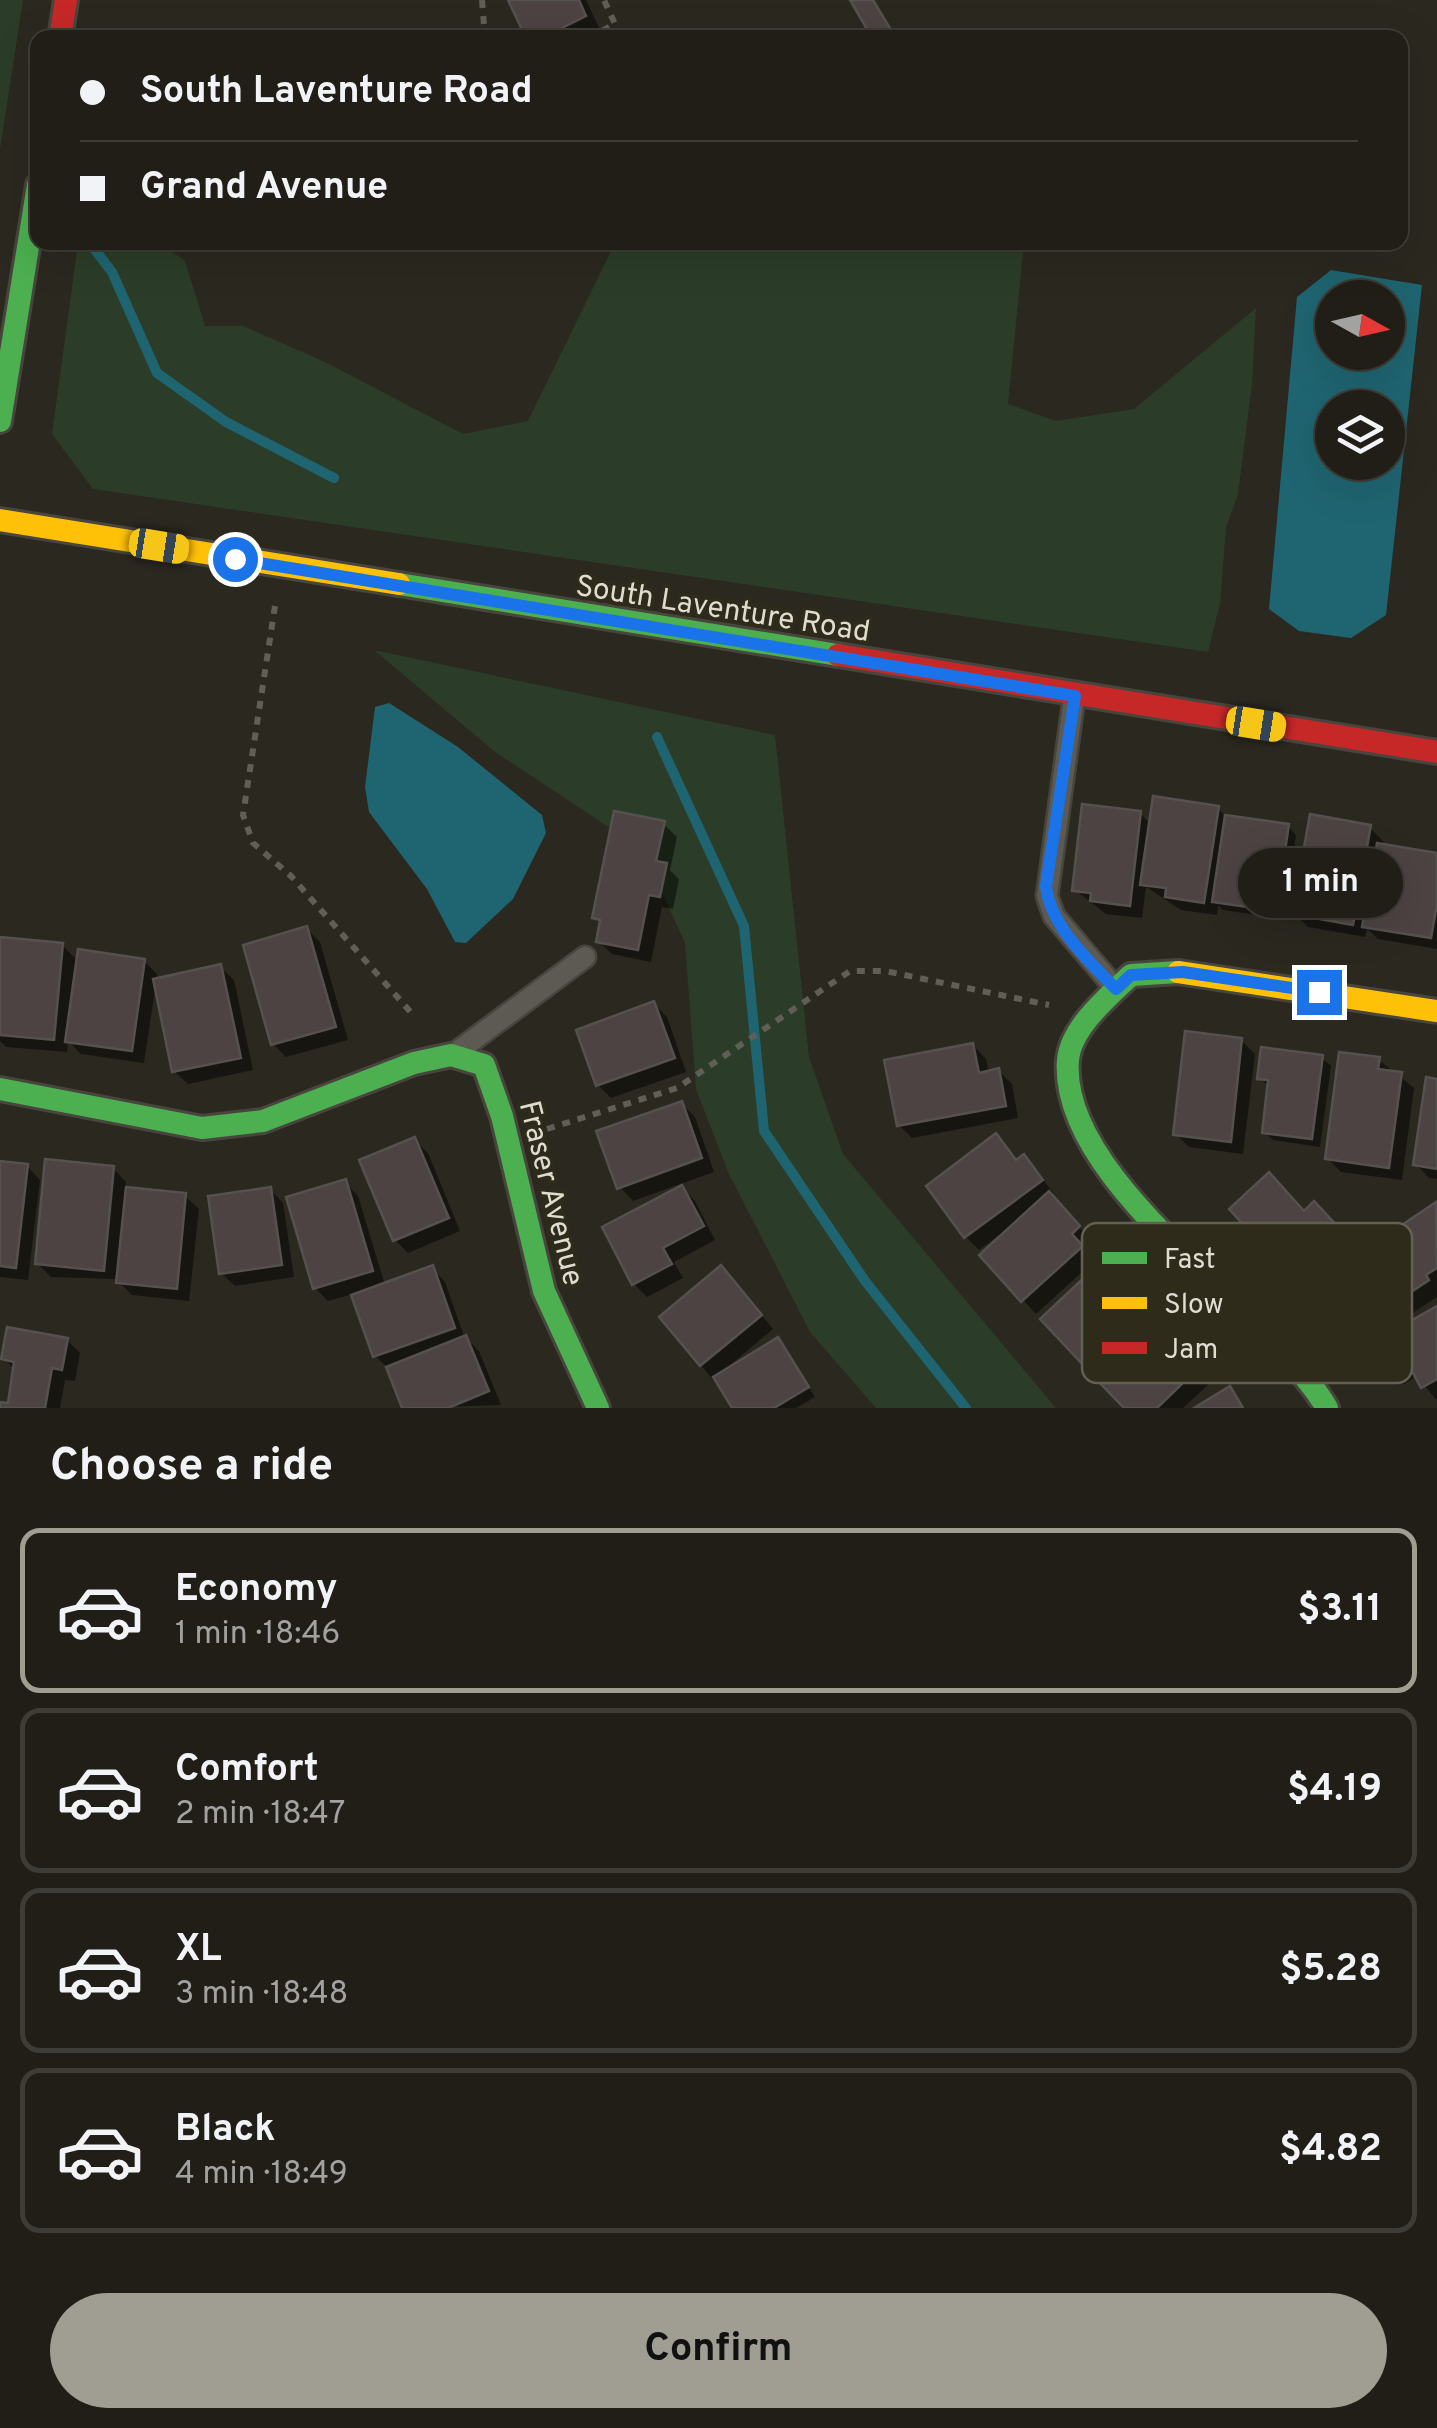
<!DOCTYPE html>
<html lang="en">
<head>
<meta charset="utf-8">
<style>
  body { margin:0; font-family:Overpass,sans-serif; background:#282720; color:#f1f3f6; height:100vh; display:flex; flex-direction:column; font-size:38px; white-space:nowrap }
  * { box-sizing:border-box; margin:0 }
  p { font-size:32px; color:#a2a2a1 }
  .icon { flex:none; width:55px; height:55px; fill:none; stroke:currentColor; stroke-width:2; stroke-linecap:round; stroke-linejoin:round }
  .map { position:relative; height:1408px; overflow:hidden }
  .side { display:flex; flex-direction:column; background:#201e17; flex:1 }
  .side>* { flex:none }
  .guide { position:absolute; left:30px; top:30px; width:1378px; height:220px; border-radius:20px; box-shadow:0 10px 40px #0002,0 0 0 2px #3d3c36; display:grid; align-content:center; height:220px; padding:0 50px; background:#201e17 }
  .needle { width:65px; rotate:98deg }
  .buttons { position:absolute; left:1315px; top:280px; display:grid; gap:20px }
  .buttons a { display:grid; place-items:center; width:90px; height:90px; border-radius:50%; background:#201e17; box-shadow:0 10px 40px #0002,0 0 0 2px #3d3c36; font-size:50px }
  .end { position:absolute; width:45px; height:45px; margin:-22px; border:12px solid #1a73e8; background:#fff; box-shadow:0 0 0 5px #fff }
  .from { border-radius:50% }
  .bubble { position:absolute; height:70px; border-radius:35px; background:#201e17; box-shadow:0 10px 40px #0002,0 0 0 2px #3d3c36; font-size:32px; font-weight:700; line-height:70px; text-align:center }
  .car { position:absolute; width:30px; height:60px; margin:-30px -15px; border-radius:12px; box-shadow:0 0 8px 2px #0007; background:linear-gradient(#f5c518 24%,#345 0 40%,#f5c518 0 76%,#345 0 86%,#f5c518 0) }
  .guide b { display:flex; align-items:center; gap:35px; height:95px; font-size:38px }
  .guide b+b { border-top:2px solid #3d3c36 }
  .guide i { width:25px; height:25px; background:#f1f3f6 }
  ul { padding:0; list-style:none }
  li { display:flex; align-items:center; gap:30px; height:165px; margin:0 20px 15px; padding:0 30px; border:5px solid #3d3c36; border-radius:20px }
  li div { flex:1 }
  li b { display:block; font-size:38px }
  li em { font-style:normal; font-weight:700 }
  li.current { border-color:#a09d93 }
  li>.icon { width:90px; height:90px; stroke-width:1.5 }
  h2 { padding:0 50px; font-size:45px; line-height:120px }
  .primary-button { display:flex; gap:20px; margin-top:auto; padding:20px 50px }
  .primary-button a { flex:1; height:115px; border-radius:60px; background:#a09d93; color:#111; font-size:40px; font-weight:700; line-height:115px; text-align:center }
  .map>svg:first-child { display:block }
  .green { fill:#2b3d28 }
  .water { fill:#1f6571; fill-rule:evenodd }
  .shadow { fill:#0007 }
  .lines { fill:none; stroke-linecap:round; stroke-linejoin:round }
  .stream { stroke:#1f6571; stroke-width:10 }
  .building { fill:#4d4343; stroke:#55514e; stroke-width:2.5 }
  .lane-casing { stroke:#47453d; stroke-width:25 }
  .fast-casing { stroke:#47453d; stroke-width:28 }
  .slow-casing { stroke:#47453d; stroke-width:28 }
  .jam-casing { stroke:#47453d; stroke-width:28 }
  .path { stroke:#605e56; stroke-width:6; stroke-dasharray:8 8; stroke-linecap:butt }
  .lane { stroke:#5c5a53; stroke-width:20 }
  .fast { stroke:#4caf50; stroke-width:22 }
  .slow { stroke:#ffc107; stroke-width:22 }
  .jam { stroke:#c62828; stroke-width:22 }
  .route { stroke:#1a73e8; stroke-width:12 }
  .labels { text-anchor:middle; stroke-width:8; stroke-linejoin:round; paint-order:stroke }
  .street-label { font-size:30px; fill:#dfdcd2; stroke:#2f2b1a }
  .key { fill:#2f2b1a; stroke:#646051; stroke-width:2.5 }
  .key-label { font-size:28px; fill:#dfdcd2 }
</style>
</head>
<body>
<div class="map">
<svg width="1437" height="1408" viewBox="0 0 1437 1408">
  <rect width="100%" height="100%" fill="#2a281f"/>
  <!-- green -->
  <g class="green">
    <polygon points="0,0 23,0 0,149"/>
    <polygon points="78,243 160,243 185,261 205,326 243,326 327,363 463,434 528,421 615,243 1024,243 1008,404 1056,421 1134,409 1256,308 1252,384 1238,494 1226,528 1220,603 1208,652 93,489 52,434"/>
    <polygon points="374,650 775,735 809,1057 843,1154 1056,1408 876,1408 810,1332 728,1172 696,1089 685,943 642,849 495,752"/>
  </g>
  <!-- water -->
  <g class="water">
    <path d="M 1331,270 L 1422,285 L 1386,615 L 1351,638 L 1299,631 L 1269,609 L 1297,297 ZM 1332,298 L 1388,298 L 1388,352 L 1332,352 ZM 1332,408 L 1388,408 L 1388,462 L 1332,462 Z"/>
    <polygon points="389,703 458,747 542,815 546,833 513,899 466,943 455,942 427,889 369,812 365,787 375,707"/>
  </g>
  <!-- shadow -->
  <g class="shadow">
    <polygon points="511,0 586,0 602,34 594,38 529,38"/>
    <polygon points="1217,808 1227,817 1288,826 1296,835 1284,919 1223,910 1218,905 1217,915 1181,910 1146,887 1142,918 1106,914 1075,890 1140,813 1151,825"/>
    <polygon points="663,824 677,837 670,870 679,879 673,909 662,907 651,962 612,954 598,941 602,925 595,918"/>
    <polygon points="1370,828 1383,841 1382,846 1437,855 1437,949 1378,939 1367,928 1365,937 1308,927 1295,914"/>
    <polygon points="307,929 320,942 348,1040 286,1057 273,1044"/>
    <polygon points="62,945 79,962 144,961 157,974 156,981 220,967 234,980 253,1070 188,1084 174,1071 156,983 144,1063 81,1054 68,1041 67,1052 6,1047 0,1041 0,947"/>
    <polygon points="654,1004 667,1017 686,1072 611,1098 598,1085"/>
    <polygon points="1241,1040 1255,1054 1243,1154 1189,1147 1176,1134"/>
    <polygon points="973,1045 986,1059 989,1073 999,1071 1012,1084 1018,1118 912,1138 899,1125"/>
    <polygon points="1322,1058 1331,1066 1320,1147 1273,1140 1264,1132 1268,1086 1260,1078"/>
    <polygon points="1379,1060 1414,1088 1402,1180 1341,1172 1327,1158"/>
    <polygon points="1437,1082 1437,1179 1429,1178 1416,1164"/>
    <polygon points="681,1103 695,1117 714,1172 633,1201 620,1187"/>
    <polygon points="996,1137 1018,1161 1023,1157 1036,1170 1054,1194 1051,1197 1092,1241 1083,1249 1094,1261 1036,1314 982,1255 1002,1238 999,1235 979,1250 966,1237"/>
    <polygon points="414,1140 428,1153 460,1231 408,1253 395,1240"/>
    <polygon points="0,1163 27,1166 40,1180 28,1280 0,1277"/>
    <polygon points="113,1168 126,1182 125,1190 185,1196 199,1209 189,1301 132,1295 116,1279 51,1277 37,1263"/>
    <polygon points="345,1182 358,1196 385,1285 432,1268 445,1282 464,1336 479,1351 501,1405 405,1408 389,1369 375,1356 353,1294 328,1301 315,1288"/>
    <polygon points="682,1188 695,1201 715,1240 674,1262 683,1278 647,1297 634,1284"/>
    <polygon points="270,1189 283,1203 294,1277 235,1286 221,1273"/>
    <polygon points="1314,1205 1351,1244 1318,1274 1314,1270 1301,1282 1288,1269 1305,1214"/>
    <polygon points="1436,1205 1437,1297 1408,1316 1395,1302"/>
    <polygon points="1132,1274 1169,1312 1160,1321 1183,1345 1191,1338 1223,1371 1183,1408 1127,1408 1044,1320"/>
    <polygon points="734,1282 773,1329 728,1367 778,1340 815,1397 796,1408 735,1408 701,1365"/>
    <polygon points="1437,1309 1437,1399 1436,1400 1417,1376 1404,1384 1391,1371"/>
    <polygon points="67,1340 80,1353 75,1381 65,1380 60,1408 0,1408 10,1406 16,1370 4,1359"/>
  </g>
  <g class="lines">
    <!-- stream -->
    <g class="stream">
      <polyline points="89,242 112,272 157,373 226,422 334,478"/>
      <polyline points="657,737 744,926 764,1131 865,1281 966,1408"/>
    </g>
  </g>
  <!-- building -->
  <g class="building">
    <polygon points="508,0 579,0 586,16 542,38 526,38"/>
    <polygon points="850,0 873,0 896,38 872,38"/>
    <polygon points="1153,796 1219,806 1204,903 1165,897 1166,888 1140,885"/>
    <polygon points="1082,804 1141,811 1130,906 1090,901 1091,893 1072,891"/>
    <polygon points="614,811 665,821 656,861 667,863 660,897 649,895 638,950 596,942 600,920 592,918"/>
    <polygon points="1310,814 1371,825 1353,925 1292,914"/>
    <polygon points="1225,815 1289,824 1276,911 1212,902"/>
    <polygon points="1377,843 1437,853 1437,904 1431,938 1362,927"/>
    <polygon points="307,926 336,1027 271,1045 243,945"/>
    <polygon points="0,937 63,943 54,1040 0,1035"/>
    <polygon points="78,949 145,959 132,1051 65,1042"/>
    <polygon points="221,964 241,1058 172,1072 153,979"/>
    <polygon points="654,1001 675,1058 596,1086 576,1030"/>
    <polygon points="1185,1031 1242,1038 1231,1142 1173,1135"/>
    <polygon points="973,1043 979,1073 999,1068 1006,1106 897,1126 884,1060"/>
    <polygon points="1261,1047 1323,1055 1312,1139 1262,1133 1268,1080 1257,1079"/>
    <polygon points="1339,1052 1380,1057 1378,1069 1402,1072 1389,1168 1325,1159"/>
    <polygon points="1426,1077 1437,1079 1437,1169 1413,1165"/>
    <polygon points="682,1101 702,1158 617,1189 596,1131"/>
    <polygon points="996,1133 1016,1160 1024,1154 1043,1180 964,1238 926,1186"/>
    <polygon points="415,1137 449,1218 393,1241 359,1160"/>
    <polygon points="45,1159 114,1166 104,1271 35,1264"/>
    <polygon points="0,1161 28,1164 16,1268 0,1266"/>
    <polygon points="1269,1172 1304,1211 1314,1201 1340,1229 1304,1263 1300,1258 1286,1271 1229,1209"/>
    <polygon points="346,1179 373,1271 313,1289 286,1197"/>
    <polygon points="682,1185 704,1226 663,1248 672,1264 632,1285 602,1227"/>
    <polygon points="126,1187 186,1193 177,1289 116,1283"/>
    <polygon points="271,1187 282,1265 219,1274 208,1196"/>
    <polygon points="1049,1191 1080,1226 1072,1234 1083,1246 1021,1302 979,1255"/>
    <polygon points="1436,1202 1437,1268 1426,1275 1429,1280 1393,1304 1367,1265 1368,1248"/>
    <polygon points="1106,1257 1125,1278 1132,1270 1158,1297 1085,1367 1040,1319"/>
    <polygon points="433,1265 455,1328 373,1357 351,1295"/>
    <polygon points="721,1265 762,1315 700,1366 659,1317"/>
    <polygon points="1437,1306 1437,1379 1421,1388 1407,1362 1389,1372 1372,1343"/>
    <polygon points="1161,1319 1183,1342 1191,1334 1211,1356 1157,1408 1124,1408 1097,1380"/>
    <polygon points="7,1327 68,1338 62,1370 52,1368 45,1408 0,1408 0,1402 8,1403 14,1362 1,1359"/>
    <polygon points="466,1335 489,1391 448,1408 402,1408 386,1367"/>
    <polygon points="778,1337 809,1387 774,1408 732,1408 713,1377"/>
    <polygon points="1230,1386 1243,1408 1194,1408"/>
  </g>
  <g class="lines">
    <defs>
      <g id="lane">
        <polyline points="1074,698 1047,896 1054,916 1115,988"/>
        <polyline points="458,1051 585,957"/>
      </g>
      <g id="fast">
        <polyline points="0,421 38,185"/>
        <polyline points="399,584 838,655"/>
        <path d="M 1178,972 L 1131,975 C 1109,996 1071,1027 1068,1060 C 1058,1182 1269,1310 1327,1408"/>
        <polyline points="0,1089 202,1128 263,1121 414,1063 451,1055 484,1065 502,1116 544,1291 598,1408"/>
      </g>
      <g id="slow">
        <polyline points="0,520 399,584"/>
        <polyline points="1178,972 1437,1011"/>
      </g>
      <g id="jam">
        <polyline points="60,38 66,0"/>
        <polyline points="838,655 1437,752"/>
      </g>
    </defs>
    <!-- lane casing -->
    <use href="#lane" class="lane-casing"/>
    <!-- fast casing -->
    <use href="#fast" class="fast-casing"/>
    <!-- slow casing -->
    <use href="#slow" class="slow-casing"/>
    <!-- jam casing -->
    <use href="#jam" class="jam-casing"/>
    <!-- path -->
    <g class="path">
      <polyline points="482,0 485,38"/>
      <polyline points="588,38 615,24 604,0"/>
      <polyline points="275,606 243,815 253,843 291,876 414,1016"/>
      <polyline points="547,1129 677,1088 850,971 885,971 1049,1005"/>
    </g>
    <!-- lane -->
    <use href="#lane" class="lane"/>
    <!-- fast -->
    <use href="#fast" class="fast"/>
    <!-- slow -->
    <use href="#slow" class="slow"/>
    <!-- jam -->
    <use href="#jam" class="jam"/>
  </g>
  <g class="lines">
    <!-- route -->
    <path class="route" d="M 235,559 L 1075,696 L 1046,886 C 1050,926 1090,962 1116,989 L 1131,975 L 1183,972 L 1319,992"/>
  </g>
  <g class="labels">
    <!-- street labels -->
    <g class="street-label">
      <text transform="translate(723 608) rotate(9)" y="10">South Laventure Road</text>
      <text transform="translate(552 1193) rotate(76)" y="10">Fraser Avenue</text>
    </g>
  </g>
  <!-- legend -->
  <rect x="1082" y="1223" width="330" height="160" rx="15" class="key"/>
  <rect x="1102" y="1252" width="45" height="12" fill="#4caf50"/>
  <rect x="1102" y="1297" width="45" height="12" fill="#ffc107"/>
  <rect x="1102" y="1342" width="45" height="12" fill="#c62828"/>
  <g class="key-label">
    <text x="1164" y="1268">Fast</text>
    <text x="1164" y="1313">Slow</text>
    <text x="1164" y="1358">Jam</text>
  </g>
</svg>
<div class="buttons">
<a><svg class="needle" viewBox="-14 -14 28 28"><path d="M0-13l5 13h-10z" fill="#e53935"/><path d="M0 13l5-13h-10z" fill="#a2a2a1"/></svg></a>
<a><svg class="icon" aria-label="layers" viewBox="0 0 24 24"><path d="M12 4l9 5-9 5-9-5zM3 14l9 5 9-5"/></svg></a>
</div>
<i class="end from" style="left:235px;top:559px"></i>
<i class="end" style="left:1319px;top:992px"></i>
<div class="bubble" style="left:1238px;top:848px;width:165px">1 min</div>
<i class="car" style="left:159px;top:546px;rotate:99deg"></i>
<i class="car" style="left:1256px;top:724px;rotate:99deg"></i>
<div class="guide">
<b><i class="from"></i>South Laventure Road</b>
<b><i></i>Grand Avenue</b>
</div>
</div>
<section class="side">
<h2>Choose a ride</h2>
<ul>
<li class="current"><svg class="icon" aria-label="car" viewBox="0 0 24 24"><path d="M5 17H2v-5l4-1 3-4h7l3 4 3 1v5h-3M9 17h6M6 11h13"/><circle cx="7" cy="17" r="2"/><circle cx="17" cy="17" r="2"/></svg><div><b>Economy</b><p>1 min · 18:46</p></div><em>$3.11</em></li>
<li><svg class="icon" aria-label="car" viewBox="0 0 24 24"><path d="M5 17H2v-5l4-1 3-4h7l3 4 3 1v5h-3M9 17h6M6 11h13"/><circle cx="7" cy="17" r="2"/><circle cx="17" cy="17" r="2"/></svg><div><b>Comfort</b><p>2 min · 18:47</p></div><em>$4.19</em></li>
<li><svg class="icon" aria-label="car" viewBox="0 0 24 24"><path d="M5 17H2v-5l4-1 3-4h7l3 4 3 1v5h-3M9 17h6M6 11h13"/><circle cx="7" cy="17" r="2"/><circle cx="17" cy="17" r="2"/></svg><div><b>XL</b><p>3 min · 18:48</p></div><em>$5.28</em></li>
<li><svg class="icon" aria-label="car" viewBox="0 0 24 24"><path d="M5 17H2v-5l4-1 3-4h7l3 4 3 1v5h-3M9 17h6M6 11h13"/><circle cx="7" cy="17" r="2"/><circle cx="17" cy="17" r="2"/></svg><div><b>Black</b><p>4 min · 18:49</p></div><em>$4.82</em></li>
</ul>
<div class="primary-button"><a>Confirm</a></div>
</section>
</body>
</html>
